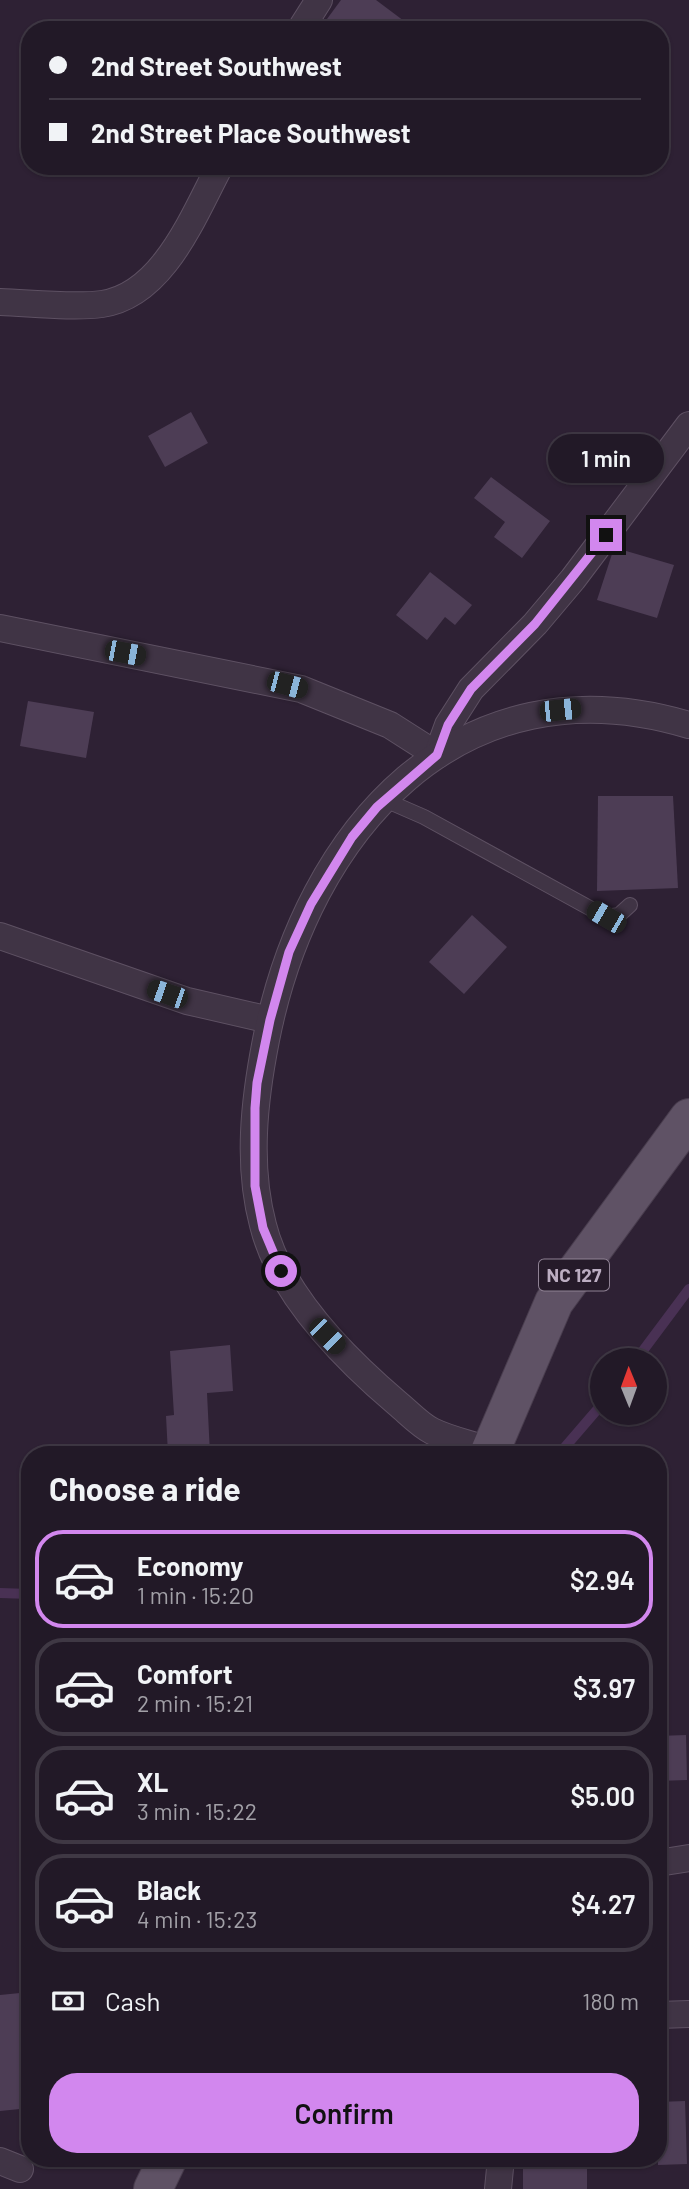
<!DOCTYPE html>
<html lang="en">
<head>
<meta charset="utf-8">
<style>
  body { margin:0; font-family:Barlow,sans-serif; background:#2e2633; color:#f1f3f6; height:100vh; display:flex; flex-direction:column; font-size:26px; white-space:nowrap }
  * { box-sizing:border-box; margin:0 }
  p { font-size:23px; color:#a2a0a7 }
  .icon { flex:none; width:38px; height:38px; fill:none; stroke:currentColor; stroke-width:2; stroke-linecap:round; stroke-linejoin:round }
  .map { position:relative; flex:1; overflow:hidden }
  .side { position:absolute; left:21px; top:1446px; width:646px; height:721px; display:flex; flex-direction:column; background:#221927; border-radius:28px; box-shadow:0 2px 5px #0004,0 0 0 2px #3f3844 }
  .side>* { flex:none }
  .hud { position:absolute; left:21px; top:21px; width:648px; height:154px; border-radius:28px; box-shadow:0 2px 5px #0004,0 0 0 2px #3f3844; display:grid; align-content:center; height:154px; padding:0 28px; background:#221927 }
  .needle { width:46px; rotate:359deg }
  .tools { position:absolute; left:590px; top:1348px; display:grid; gap:14px }
  .tools a { display:grid; place-items:center; width:77px; height:77px; border-radius:50%; background:#221927; box-shadow:0 2px 5px #0004,0 0 0 2px #3f3844; font-size:35px }
  .end { position:absolute; width:32px; height:32px; margin:-16px; border:9px solid #d287ee; background:#111; box-shadow:0 0 0 4px #111 }
  .from { border-radius:50% }
  .bubble { position:absolute; height:49px; border-radius:24px; background:#221927; box-shadow:0 2px 5px #0004,0 0 0 2px #3f3844; font-size:23px; font-weight:600; line-height:49px; text-align:center }
  .car { position:absolute; width:21px; height:42px; margin:-21px -10px; border-radius:9px; box-shadow:0 0 5px 2px #0007; background:linear-gradient(#222 24%,#8ab4d8 0 40%,#222 0 76%,#8ab4d8 0 86%,#222 0) }
  .hud b { display:flex; align-items:center; gap:24px; height:66px; font-size:26px }
  .hud b+b { border-top:2px solid #3f3844 }
  .hud i { width:18px; height:18px; background:#f1f3f6 }
  ul { padding:0; list-style:none }
  li { display:flex; align-items:center; gap:21px; height:98px; margin:0 14px 10px; padding:0 14px; border:4px solid #3f3844; border-radius:28px }
  li div { flex:1 }
  li b { display:block; font-size:26px }
  li em { font-style:normal; font-weight:600 }
  li.on { border-color:#d287ee }
  li>.icon { width:63px; height:63px; stroke-width:1.5 }
  h2 { padding:0 28px; font-size:32px; line-height:84px }
  .pay { display:flex; align-items:center; gap:18px; height:77px; padding:0 28px; font-size:26px }
  .pay p { margin-inline-start:auto }
  .cta { display:flex; gap:14px; margin-top:auto; padding:14px 28px }
  .cta a { flex:1; height:80px; border-radius:28px; background:#d287ee; color:#111; font-size:28px; font-weight:600; line-height:80px; text-align:center }
  .map>svg:first-child { display:block }
  .lines { fill:none; stroke-linecap:round; stroke-linejoin:round }
  .stream { stroke:#493154; stroke-width:10 }
  .building { fill:#4d3d55 }
  .service-casing { stroke:#5e5163; stroke-width:16 }
  .minor-casing { stroke:#5e5163; stroke-width:28 }
  .primary-casing { stroke:#493d4e; stroke-width:40 }
  .service { stroke:#403445; stroke-width:14 }
  .minor { stroke:#403445; stroke-width:26 }
  .primary { stroke:#5f5265; stroke-width:38 }
  .route { stroke:#d287ee; stroke-width:9 }
  .labels { text-anchor:middle; stroke-width:7; stroke-linejoin:round; paint-order:stroke }
  .shield { fill:#251a29; stroke:#8f8294; stroke-width:2 }
  .shield-label { font-size:19px; font-weight:bold; fill:#bcaec2 }
</style>
</head>
<body>
<div class="map">
<svg width="689" height="2189" viewBox="0 0 689 2189">
  <rect width="100%" height="100%" fill="#2e2134"/>
  <g class="lines">
    <!-- stream -->
    <g class="stream">
      <polyline points="636,1360 689,1289"/>
      <polyline points="559,1454 602,1404"/>
      <polyline points="0,1593 30,1594"/>
    </g>
  </g>
  <!-- building -->
  <g class="building">
    <polygon points="341,0 376,0 416,30 342,30 327,19"/>
    <polygon points="191,412 208,443 165,467 148,436"/>
    <polygon points="491,477 550,521 522,558 494,537 505,522 474,498"/>
    <polygon points="616,548 674,565 657,618 597,600 612,554"/>
    <polygon points="430,572 472,605 455,625 445,617 427,640 396,615"/>
    <polygon points="28,701 94,712 86,758 20,746"/>
    <polygon points="598,796 673,796 678,888 597,891"/>
    <polygon points="472,915 507,947 464,994 429,962"/>
    <polygon points="230,1345 233,1391 207,1393 210,1454 168,1454 166,1416 174,1415 170,1351"/>
    <polygon points="686,1735 687,1780 658,1781 658,1736"/>
    <polygon points="30,1992 30,2108 0,2111 0,1995"/>
    <polygon points="685,2101 687,2164 658,2165 658,2102"/>
    <rect x="523" y="2158" width="64" height="31"/>
  </g>
  <g class="lines">
    <defs>
      <polyline id="service" points="385,800 424,817 606,917 619,915 630,905"/>
      <g id="minor">
        <polyline points="300,30 319,0"/>
        <path d="M 0,302 C 30,303 73,308 102,304 C 164,295 194,214 220,166"/>
        <polyline points="0,628 301,689 390,725 437,755"/>
        <polyline points="437,755 448,725 471,689 535,624 573,579 689,425"/>
        <polyline points="0,936 187,1001 270,1020"/>
        <path d="M 491,1451 C 472,1444 450,1440 432,1431 C 420,1425 408,1412 397,1403 C 344,1358 280,1294 263,1225 C 247,1165 254,1101 266,1040 C 307,831 459,656 689,725"/>
        <polyline points="658,1863 689,1858"/>
        <polyline points="658,2015 689,2014"/>
        <polyline points="0,2161 20,2169"/>
        <polyline points="498,2189 501,2158"/>
      </g>
      <g id="primary">
        <polyline points="489,1454 554,1302 689,1118"/>
        <polyline points="153,2189 168,2158"/>
      </g>
    </defs>
    <!-- service casing -->
    <use href="#service" class="service-casing"/>
    <!-- minor casing -->
    <use href="#minor" class="minor-casing"/>
    <!-- primary casing -->
    <use href="#primary" class="primary-casing"/>
    <!-- service -->
    <use href="#service" class="service"/>
    <!-- minor -->
    <use href="#minor" class="minor"/>
    <!-- primary -->
    <use href="#primary" class="primary"/>
  </g>
  <g class="lines">
    <!-- route -->
    <polyline class="route" points="281,1271 263,1228 255,1186 255,1108 257,1083 270,1020 289,952 311,904 352,837 377,807 437,755 448,725 471,689 535,624 606,535"/>
  </g>
  <g class="labels">
    <!-- shield labels -->
    <rect class="shield" x="539" y="1259.5" width="70" height="31" rx="5"/>
    <g class="shield-label">
      <text x="574" y="1282">NC 127</text>
    </g>
  </g>
</svg>
<div class="tools">
<a><svg class="needle" viewBox="-14 -14 28 28"><path d="M0-13l5 13h-10z" fill="#e53935"/><path d="M0 13l5-13h-10z" fill="#a2a0a7"/></svg></a>
</div>
<i class="end from" style="left:281px;top:1271px"></i>
<i class="end" style="left:606px;top:535px"></i>
<div class="bubble" style="left:548px;top:434px;width:116px">1 min</div>
<i class="car" style="left:125px;top:653px;rotate:101deg"></i>
<i class="car" style="left:287px;top:685px;rotate:105deg"></i>
<i class="car" style="left:560px;top:710px;rotate:84deg"></i>
<i class="car" style="left:606px;top:917px;rotate:300deg"></i>
<i class="car" style="left:167px;top:994px;rotate:289deg"></i>
<i class="car" style="left:327px;top:1336px;rotate:135deg"></i>
<div class="hud">
<b><i class="from"></i>2nd Street Southwest</b>
<b><i></i>2nd Street Place Southwest</b>
</div>
<section class="side">
<h2>Choose a ride</h2>
<ul>
<li class="on"><svg class="icon" aria-label="car" viewBox="0 0 24 24"><path d="M5 17H2v-5l4-1 3-4h7l3 4 3 1v5h-3M9 17h6M6 11h13"/><circle cx="7" cy="17" r="2"/><circle cx="17" cy="17" r="2"/></svg><div><b>Economy</b><p>1 min · 15:20</p></div><em>$2.94</em></li>
<li><svg class="icon" aria-label="car" viewBox="0 0 24 24"><path d="M5 17H2v-5l4-1 3-4h7l3 4 3 1v5h-3M9 17h6M6 11h13"/><circle cx="7" cy="17" r="2"/><circle cx="17" cy="17" r="2"/></svg><div><b>Comfort</b><p>2 min · 15:21</p></div><em>$3.97</em></li>
<li><svg class="icon" aria-label="car" viewBox="0 0 24 24"><path d="M5 17H2v-5l4-1 3-4h7l3 4 3 1v5h-3M9 17h6M6 11h13"/><circle cx="7" cy="17" r="2"/><circle cx="17" cy="17" r="2"/></svg><div><b>XL</b><p>3 min · 15:22</p></div><em>$5.00</em></li>
<li><svg class="icon" aria-label="car" viewBox="0 0 24 24"><path d="M5 17H2v-5l4-1 3-4h7l3 4 3 1v5h-3M9 17h6M6 11h13"/><circle cx="7" cy="17" r="2"/><circle cx="17" cy="17" r="2"/></svg><div><b>Black</b><p>4 min · 15:23</p></div><em>$4.27</em></li>
</ul>
<div class="pay"><svg class="icon" aria-label="cash" viewBox="0 0 24 24"><path d="M3 7h18v10H3z"/><circle cx="12" cy="12" r="2"/></svg>Cash<p>180 m</p></div>
<div class="cta"><a>Confirm</a></div>
</section>
</div>
</body>
</html>
